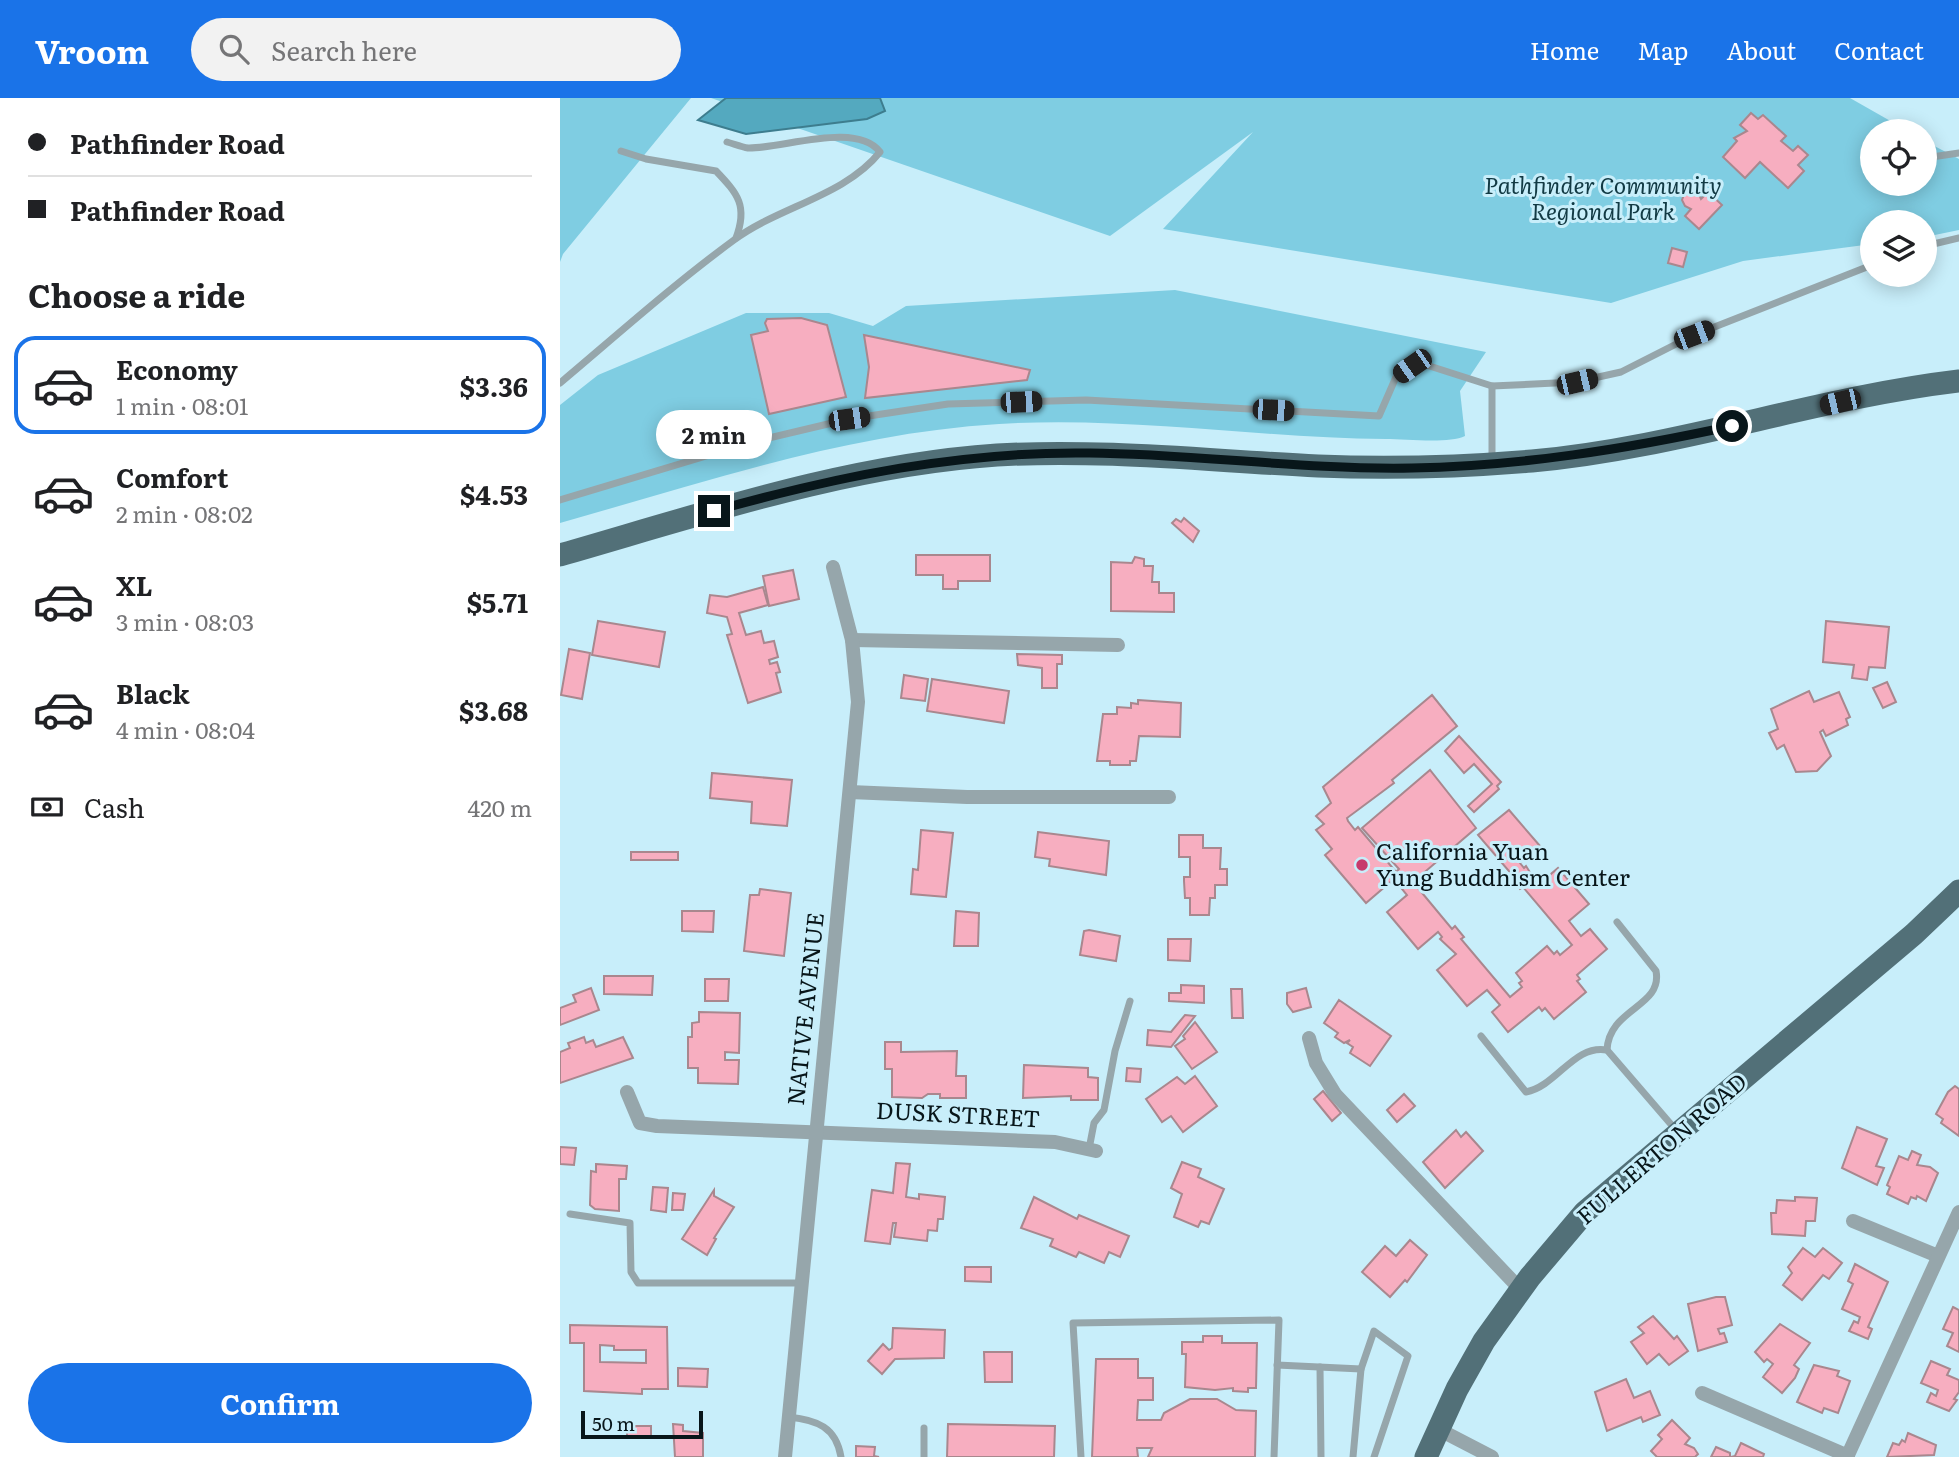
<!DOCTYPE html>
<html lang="en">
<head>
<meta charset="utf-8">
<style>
  body { margin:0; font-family:Literata,serif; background:#f2f2f2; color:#202124; height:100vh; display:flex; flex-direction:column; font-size:26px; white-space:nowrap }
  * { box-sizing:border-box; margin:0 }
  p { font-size:23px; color:#757577 }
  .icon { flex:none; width:38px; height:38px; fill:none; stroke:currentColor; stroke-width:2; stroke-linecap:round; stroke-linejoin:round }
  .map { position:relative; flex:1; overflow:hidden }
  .panel { display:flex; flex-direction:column; background:#fff; width:560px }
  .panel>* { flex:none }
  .banner { display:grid; align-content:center; height:154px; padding:0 28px; background:#fff }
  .buttons { position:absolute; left:1300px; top:21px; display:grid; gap:14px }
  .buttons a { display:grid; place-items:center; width:77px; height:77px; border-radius:50%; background:#fff; box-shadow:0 4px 18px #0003; font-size:35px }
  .scale { position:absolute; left:21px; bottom:18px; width:122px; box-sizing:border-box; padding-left:7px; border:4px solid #08161a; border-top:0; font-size:19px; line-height:24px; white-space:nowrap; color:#08161a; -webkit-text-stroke:5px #c8eefa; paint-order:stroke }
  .end { position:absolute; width:32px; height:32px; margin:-16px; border:9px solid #08161a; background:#fff; box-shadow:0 0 0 4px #fff }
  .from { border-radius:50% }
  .bubble { position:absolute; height:49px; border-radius:24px; background:#fff; box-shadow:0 4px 18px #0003; font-size:23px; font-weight:700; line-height:49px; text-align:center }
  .car { position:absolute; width:21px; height:42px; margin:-21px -10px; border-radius:9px; box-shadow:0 0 5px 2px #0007; background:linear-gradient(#222 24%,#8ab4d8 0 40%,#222 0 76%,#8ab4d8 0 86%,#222 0) }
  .banner b { display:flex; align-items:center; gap:24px; height:66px; font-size:26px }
  .banner b+b { border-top:2px solid #e0e0e0 }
  .banner i { width:18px; height:18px; background:#202124 }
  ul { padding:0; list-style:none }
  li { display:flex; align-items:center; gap:21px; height:98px; margin:0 14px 10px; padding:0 14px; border:4px solid transparent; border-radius:21px }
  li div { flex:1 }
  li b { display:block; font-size:26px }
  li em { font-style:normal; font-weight:700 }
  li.current { border-color:#1a73e8 }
  li>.icon { width:63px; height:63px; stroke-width:1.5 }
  h2 { padding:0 28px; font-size:32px; line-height:84px }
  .pay { display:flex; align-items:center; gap:18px; height:77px; padding:0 28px; font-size:26px }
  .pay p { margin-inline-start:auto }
  .action { display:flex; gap:14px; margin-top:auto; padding:14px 28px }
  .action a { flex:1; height:80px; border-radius:42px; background:#1a73e8; color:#fff; font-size:28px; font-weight:700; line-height:80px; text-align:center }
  header { display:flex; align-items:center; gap:42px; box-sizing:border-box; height:98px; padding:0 35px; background:#1a73e8; color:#fff }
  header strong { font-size:33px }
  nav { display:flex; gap:38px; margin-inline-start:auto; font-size:24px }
  .search { width:490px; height:63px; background:#f2f2f2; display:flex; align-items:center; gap:18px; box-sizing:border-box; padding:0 24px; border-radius:38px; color:#757577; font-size:26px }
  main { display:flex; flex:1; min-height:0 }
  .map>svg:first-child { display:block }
  .green { fill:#7fcde2 }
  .water { fill:#54a9bf; stroke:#3d7d8e; stroke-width:2 }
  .building { fill:#f7aec0; stroke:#a9878e; stroke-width:2; fill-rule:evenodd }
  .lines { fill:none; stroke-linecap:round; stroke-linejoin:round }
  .service { stroke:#96a6ab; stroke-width:7 }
  .minor { stroke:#96a6ab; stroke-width:14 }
  .primary { stroke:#527078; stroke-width:23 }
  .route { stroke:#08161a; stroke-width:9 }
  .poi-dot { fill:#c73a6c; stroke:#c8eefa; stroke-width:2.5 }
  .labels { text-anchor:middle; stroke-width:6; stroke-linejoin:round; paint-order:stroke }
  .park-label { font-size:23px; font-style:italic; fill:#123a44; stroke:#c8eefa }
  .poi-label { font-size:23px; fill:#08161a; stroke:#c8eefa; text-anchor:start }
  .street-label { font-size:23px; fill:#08161a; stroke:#c8eefa }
</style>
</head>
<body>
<header>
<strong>Vroom</strong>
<div class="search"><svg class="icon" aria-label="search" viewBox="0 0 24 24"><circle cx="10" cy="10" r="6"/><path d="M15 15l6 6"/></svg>Search here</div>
<nav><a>Home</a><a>Map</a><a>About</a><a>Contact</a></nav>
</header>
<main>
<section class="panel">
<div class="banner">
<b><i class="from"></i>Pathfinder Road</b>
<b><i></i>Pathfinder Road</b>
</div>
<h2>Choose a ride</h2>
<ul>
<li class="current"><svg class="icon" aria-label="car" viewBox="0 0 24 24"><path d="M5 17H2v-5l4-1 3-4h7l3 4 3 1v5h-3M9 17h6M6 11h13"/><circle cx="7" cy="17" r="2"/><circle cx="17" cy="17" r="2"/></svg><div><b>Economy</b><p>1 min · 08:01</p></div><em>$3.36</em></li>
<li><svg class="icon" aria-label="car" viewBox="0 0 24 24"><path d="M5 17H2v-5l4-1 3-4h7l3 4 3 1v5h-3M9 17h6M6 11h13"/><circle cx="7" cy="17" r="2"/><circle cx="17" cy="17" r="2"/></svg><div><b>Comfort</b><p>2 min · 08:02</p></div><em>$4.53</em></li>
<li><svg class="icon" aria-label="car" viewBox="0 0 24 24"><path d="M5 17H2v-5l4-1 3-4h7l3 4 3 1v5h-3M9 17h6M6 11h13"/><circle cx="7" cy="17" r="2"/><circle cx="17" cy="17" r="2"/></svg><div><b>XL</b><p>3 min · 08:03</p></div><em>$5.71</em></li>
<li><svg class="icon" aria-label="car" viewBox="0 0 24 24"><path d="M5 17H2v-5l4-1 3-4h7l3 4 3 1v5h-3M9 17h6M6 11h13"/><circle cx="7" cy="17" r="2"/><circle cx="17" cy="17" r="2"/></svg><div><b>Black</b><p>4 min · 08:04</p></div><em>$3.68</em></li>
</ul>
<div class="pay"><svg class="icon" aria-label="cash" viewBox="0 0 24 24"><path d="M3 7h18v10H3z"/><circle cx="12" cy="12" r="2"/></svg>Cash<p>420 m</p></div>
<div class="action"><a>Confirm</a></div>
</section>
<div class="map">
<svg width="1399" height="1359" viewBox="0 0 1399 1359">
  <rect width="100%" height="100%" fill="#c8eefa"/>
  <!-- green -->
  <g class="green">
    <polygon points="0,0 131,0 3,156 0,164"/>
    <polygon points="151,0 1290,0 1348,33 1312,33 1312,86 1365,86 1365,43 1399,61 1399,132 1365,139 1365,124 1312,124 1312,146 1183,163 1051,205 603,131 693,34 550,138"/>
    <path d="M 615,192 L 926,254 L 900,293 L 905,338 C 889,346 846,341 826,341 C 697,340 568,318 439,326 C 288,335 145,384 0,425 L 0,307 L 38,277 L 186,215 L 269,215 L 313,228 L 346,208 Z"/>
  </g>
  <!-- water -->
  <polygon class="water" points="166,0 320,0 325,13 307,21 186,36 138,22"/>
  <!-- building -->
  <g class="building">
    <polygon points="1191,15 1198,21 1203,17 1226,38 1221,43 1233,53 1238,48 1248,57 1238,67 1244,73 1228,90 1200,64 1185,80 1163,59 1177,43 1174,40 1187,33 1180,27"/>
    <polygon points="1132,92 1138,94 1141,101 1148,94 1162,107 1139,131 1125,118 1131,111 1125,108 1122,102 1125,94"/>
    <polygon points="1112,150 1127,154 1123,169 1108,165"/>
    <polygon points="241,220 267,227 286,299 209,316 191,237 208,233 205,225 207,221"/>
    <polygon points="304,237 470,272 467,282 305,300 309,269"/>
    <polygon points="624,420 639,433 633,444 612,425 616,421 621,424"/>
    <polygon points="356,457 430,457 430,483 398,483 398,491 383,491 383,477 356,477"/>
    <polygon points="575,459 584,461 584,468 593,468 592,484 599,484 599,495 614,495 614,514 551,513 551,464 572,465"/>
    <polygon points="233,472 239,501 209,508 203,478"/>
    <polygon points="203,489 208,507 179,515 186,537 201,533 204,545 214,543 218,559 209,562 210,566 217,564 220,574 216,575 221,594 188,605 167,537 172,536 167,519 147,515 150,497 167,499"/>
    <polygon points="38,523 105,534 99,569 32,557"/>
    <polygon points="1266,523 1329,529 1325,570 1309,569 1307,582 1292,580 1294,567 1263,564"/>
    <polygon points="9,551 30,555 22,601 1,597"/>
    <polygon points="457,556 502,557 502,566 497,566 497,590 482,590 482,570 458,567"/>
    <polygon points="344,577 368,581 365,603 341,600"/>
    <polygon points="372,581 449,593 444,625 367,613"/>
    <polygon points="1327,584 1336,604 1323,610 1313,590"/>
    <polygon points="1249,593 1254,604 1279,594 1290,619 1286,621 1288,627 1266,638 1263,632 1260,634 1271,658 1257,673 1236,674 1224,647 1217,651 1209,635 1218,631 1211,611"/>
    <polygon points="872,597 897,628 832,682 834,685 787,720 788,723 795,732 798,729 836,774 839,771 802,730 870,672 916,730 853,784 892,831 895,828 904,839 901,841 950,899 962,889 959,885 962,883 956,875 987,848 994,856 997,853 1000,857 1012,847 963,789 960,791 952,781 954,779 918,737 949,712 980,748 960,765 964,770 966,768 978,787 998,770 1029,806 1009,823 1021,838 1030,831 1047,851 1017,877 1020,881 1017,883 1026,894 994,921 985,910 982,913 979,909 948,934 932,914 940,907 927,892 907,908 877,872 896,856 880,841 882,839 878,834 858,851 827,814 847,797 834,781 806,805 765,757 772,751 756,732 764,726 756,718 771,705 763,689"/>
    <polygon points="578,602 621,605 620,639 579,638 576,663 570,663 570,667 550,667 550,663 537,663 543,616 557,616 557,609 571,610 571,605 578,606"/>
    <polygon points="899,638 941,684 937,688 939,691 914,714 908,708 932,686 914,666 904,675 885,653"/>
    <polygon points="152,675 232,682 227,728 191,725 192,704 150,700"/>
    <polygon points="361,732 393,735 386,799 351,796 353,771 358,772"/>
    <polygon points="478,734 549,743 546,777 489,768 490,761 475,759"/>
    <polygon points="619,737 643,737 643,750 661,750 660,771 667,771 667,787 655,787 655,800 650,800 649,817 630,817 630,800 625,800 624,783 624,779 630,779 630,759 619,759"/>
    <rect x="71" y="754" width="47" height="8"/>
    <polygon points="200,791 231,795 224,858 184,853 190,797 199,797"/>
    <polygon points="122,813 154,813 153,834 122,833"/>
    <polygon points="396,813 419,815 418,848 394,848"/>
    <polygon points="529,832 560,838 556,863 520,857 524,833"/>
    <polygon points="608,841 631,841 630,863 608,862"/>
    <polygon points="44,878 93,878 92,897 44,896"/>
    <polygon points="145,881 169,881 168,903 145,903"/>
    <polygon points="621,887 644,888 644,905 609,903 609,895 621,895"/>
    <polygon points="31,890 39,912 0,927 0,910 16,904 13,897"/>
    <polygon points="746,890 751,909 733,914 727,906 727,895"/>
    <polygon points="671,891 682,891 683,920 672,920"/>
    <polygon points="779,902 831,938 810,968 790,955 793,949 787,945 790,942 784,945 775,939 778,935 764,925"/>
    <polygon points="139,914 180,915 179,955 165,954 165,962 179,962 178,986 138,985 138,970 128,970 128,939 132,939 132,925 139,924"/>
    <polygon points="625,917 635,918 611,949 587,947 588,932 611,934"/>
    <polygon points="635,924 657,954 632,971 615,948 625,941 623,938"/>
    <polygon points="24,939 26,945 33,942 36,949 63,939 73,960 0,985 0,954 10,950 8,945"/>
    <polygon points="325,944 341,944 341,954 397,953 396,978 406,978 406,1000 380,1000 380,996 368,996 362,1000 332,999 332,971 325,971"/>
    <polygon points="464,967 528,970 528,979 538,980 538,1002 511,1002 511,998 463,1000"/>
    <polygon points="567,970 581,971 580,984 566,983"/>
    <polygon points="635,978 657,1008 623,1034 611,1018 602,1024 586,1001 617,979 625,986"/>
    <polygon points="1395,988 1399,991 1399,1038 1381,1025 1383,1021 1376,1016 1388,994"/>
    <polygon points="763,993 781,1015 772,1023 754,1001"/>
    <polygon points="844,996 855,1008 837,1024 827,1012"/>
    <polygon points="1297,1029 1327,1041 1316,1068 1324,1070 1317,1087 1282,1070"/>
    <polygon points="896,1032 901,1039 906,1034 923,1053 885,1090 863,1064"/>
    <polygon points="0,1049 16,1050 14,1067 0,1066"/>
    <polygon points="1352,1053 1361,1057 1357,1067 1370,1069 1378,1075 1366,1103 1357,1098 1356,1101 1351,1099 1348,1106 1327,1096 1330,1089 1327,1087 1339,1058 1348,1062"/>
    <polygon points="622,1064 641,1071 638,1079 664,1091 649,1126 641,1123 638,1129 614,1119 622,1096 611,1090"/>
    <polygon points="336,1065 350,1066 346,1099 359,1101 359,1096 385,1099 383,1121 378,1121 377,1133 368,1132 367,1143 334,1139 336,1125 333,1125 330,1146 305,1143 312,1092 333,1095"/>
    <polygon points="36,1066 67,1068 66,1081 59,1081 59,1113 35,1111 30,1107 31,1073 36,1074"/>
    <polygon points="93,1089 108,1090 106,1114 91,1112"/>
    <polygon points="154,1092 154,1098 174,1109 154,1140 156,1141 147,1157 122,1141"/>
    <polygon points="113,1095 125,1096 123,1112 112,1112"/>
    <polygon points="474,1099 517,1121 519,1117 569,1138 560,1159 549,1154 544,1165 519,1154 516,1159 490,1148 493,1141 461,1130"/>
    <polygon points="1235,1099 1257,1100 1255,1123 1246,1123 1245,1138 1212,1136 1211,1115 1216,1115 1217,1102 1235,1103"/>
    <polygon points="850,1142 867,1157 847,1184 845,1182 830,1199 802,1174 825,1148 836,1158"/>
    <polygon points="1243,1150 1255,1159 1263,1150 1282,1165 1269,1181 1263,1177 1242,1202 1223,1187 1232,1175 1228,1169"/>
    <polygon points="1295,1166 1328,1184 1308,1229 1312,1231 1308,1241 1289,1233 1294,1223 1298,1225 1300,1219 1282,1211 1293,1186 1288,1183"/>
    <polygon points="405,1169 431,1169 431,1184 405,1183"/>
    <polygon points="1156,1199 1165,1199 1172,1227 1158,1231 1160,1236 1164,1235 1167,1244 1138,1253 1128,1206"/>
    <polygon points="1393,1209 1399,1212 1399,1254 1387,1248 1393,1235 1383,1231"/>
    <polygon points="1093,1218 1114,1241 1117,1238 1128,1253 1109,1267 1099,1256 1087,1266 1071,1244 1084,1235 1078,1229"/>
    <polygon points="1220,1226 1250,1245 1234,1267 1239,1271 1235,1280 1222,1295 1203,1279 1213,1266 1207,1261 1204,1264 1195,1254"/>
    <path d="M 10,1227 L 107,1229 L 108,1291 L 82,1291 L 82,1296 L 24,1293 L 24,1245 L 10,1245 ZM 40,1247 L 54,1248 L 54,1252 L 86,1252 L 86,1265 L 40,1264 Z"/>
    <polygon points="333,1230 385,1232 384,1260 335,1261 322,1276 308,1263 323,1246 329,1252 332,1250"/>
    <polygon points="643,1238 662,1238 662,1245 697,1245 696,1290 688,1290 688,1294 673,1293 673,1290 655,1292 625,1289 626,1256 622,1256 622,1244 643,1244"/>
    <polygon points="424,1254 452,1254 452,1284 425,1284"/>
    <polygon points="536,1261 578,1261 578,1280 593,1280 593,1302 578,1302 577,1322 601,1322 604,1315 630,1301 657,1301 676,1312 696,1313 695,1359 588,1359 592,1350 577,1350 578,1359 532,1359"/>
    <polygon points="1371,1263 1390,1271 1387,1277 1399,1282 1399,1294 1394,1301 1397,1302 1389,1313 1367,1304 1371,1295 1376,1298 1378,1292 1361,1285"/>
    <polygon points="1254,1267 1279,1273 1277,1278 1290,1283 1278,1315 1264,1310 1262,1315 1237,1304"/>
    <polygon points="118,1270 148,1271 147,1289 118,1288"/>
    <polygon points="1066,1281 1074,1300 1090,1293 1100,1317 1083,1324 1081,1319 1047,1333 1035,1294"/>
    <polygon points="1112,1322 1130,1340 1125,1346 1134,1350 1138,1356 1135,1359 1097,1359 1091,1353 1102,1341 1098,1337"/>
    <polygon points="113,1326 123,1327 123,1333 143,1335 143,1359 115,1359"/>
    <polygon points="388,1326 495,1328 494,1359 387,1359"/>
    <rect x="67" y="1328" width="24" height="12"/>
    <polygon points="1348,1335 1376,1347 1374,1357 1327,1359 1333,1345 1339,1347 1342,1342 1345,1344"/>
    <polygon points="1181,1345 1204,1356 1203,1359 1171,1359 1175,1358"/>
    <polygon points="296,1348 315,1349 314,1358 319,1359 296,1359"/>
    <polygon points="1156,1349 1170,1355 1170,1359 1151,1359"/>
  </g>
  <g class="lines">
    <!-- service -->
    <g class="service">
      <path d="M 61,53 L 86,61 L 156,73 C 178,96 188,108 176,140"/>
      <polyline points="1365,60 1399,55"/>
      <polyline points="1365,148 1399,140"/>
      <path d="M 0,285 C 57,237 114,186 174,142 C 218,109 285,98 320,54 C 296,23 222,51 188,50 C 182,49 174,46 167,44"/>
      <polyline points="932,364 932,288"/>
      <polyline points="0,402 196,343 289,321 388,306 526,302 819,318 836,279 857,264 932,288 1016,284 1061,274 1134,237 1312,167"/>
      <path d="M 921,938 L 966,994 C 997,988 1014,946 1047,952 L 1115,1031"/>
      <path d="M 1047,952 C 1049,910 1103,909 1096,873 L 1057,824"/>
      <polyline points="529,1051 534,1025 544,1012 555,953 570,903"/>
      <polyline points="10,1116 70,1125 71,1174 78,1185 241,1185"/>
      <polyline points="717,1267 801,1271"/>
      <polyline points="760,1269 761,1359"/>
      <path d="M 229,1319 C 257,1322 276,1329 281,1359"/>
      <polyline points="364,1359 364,1330"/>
      <polyline points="521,1359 513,1225 719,1222 714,1359"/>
      <polyline points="793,1359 801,1271 814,1233 848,1258 814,1359"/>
    </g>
    <!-- minor -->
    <g class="minor">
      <polyline points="292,542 558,547"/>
      <polyline points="290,694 407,699 609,699"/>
      <polyline points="749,940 756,965 775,996 961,1192"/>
      <polyline points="67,994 80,1025 97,1028 495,1044 536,1053"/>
      <polyline points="1293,1123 1378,1158"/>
      <polyline points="1142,1295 1288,1358"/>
      <polyline points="878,1331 932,1359"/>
      <polyline points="225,1359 298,604 292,542 273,469"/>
      <polyline points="1287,1359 1399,1114"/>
    </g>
    <!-- primary -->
    <g class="primary">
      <path d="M 0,457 C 143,416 288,367 437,357 C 545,351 651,363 758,368 C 829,371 900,369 972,363 C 1117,350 1255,300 1399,283"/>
      <polyline points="866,1359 897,1291 924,1243 970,1179 1025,1114 1354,836 1399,793"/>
    </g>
  </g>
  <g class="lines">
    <!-- route -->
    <path class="route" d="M 154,413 C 278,378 401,353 530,355 C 637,356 745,372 852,370 C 961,368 1066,351 1172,328"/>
  </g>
  <!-- markers -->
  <circle class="poi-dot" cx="802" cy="767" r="7"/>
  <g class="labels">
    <!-- park labels -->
    <g class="park-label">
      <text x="1043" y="96">Pathfinder Community<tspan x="1043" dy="26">Regional Park</tspan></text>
    </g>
    <!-- poi labels -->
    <g class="poi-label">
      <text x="816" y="762">California Yuan<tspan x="816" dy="26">Yung Buddhism Center</tspan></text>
    </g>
    <!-- street labels -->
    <g class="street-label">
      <text transform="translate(246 911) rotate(-84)" y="8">NATIVE AVENUE</text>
      <text transform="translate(398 1017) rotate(3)" y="8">DUSK STREET</text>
      <text transform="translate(1102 1051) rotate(-41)" y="8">FULLERTON ROAD</text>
    </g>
  </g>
</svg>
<div class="buttons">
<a><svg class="icon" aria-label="locate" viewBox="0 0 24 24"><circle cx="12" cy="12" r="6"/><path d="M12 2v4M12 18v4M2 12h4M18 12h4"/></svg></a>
<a><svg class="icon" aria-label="layers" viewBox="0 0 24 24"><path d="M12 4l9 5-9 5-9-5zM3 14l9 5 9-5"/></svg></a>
</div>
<div class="scale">50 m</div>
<i class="end from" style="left:1172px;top:328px"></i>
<i class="end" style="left:154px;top:413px"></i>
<div class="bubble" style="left:96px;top:312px;width:116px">2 min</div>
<i class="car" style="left:1134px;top:237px;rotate:69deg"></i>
<i class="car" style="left:852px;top:268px;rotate:235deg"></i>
<i class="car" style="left:1017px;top:284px;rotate:77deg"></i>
<i class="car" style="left:461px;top:304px;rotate:88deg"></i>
<i class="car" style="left:1280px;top:304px;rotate:257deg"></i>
<i class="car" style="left:713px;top:312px;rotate:93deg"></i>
<i class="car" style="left:289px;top:321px;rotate:82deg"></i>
</div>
</main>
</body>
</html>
